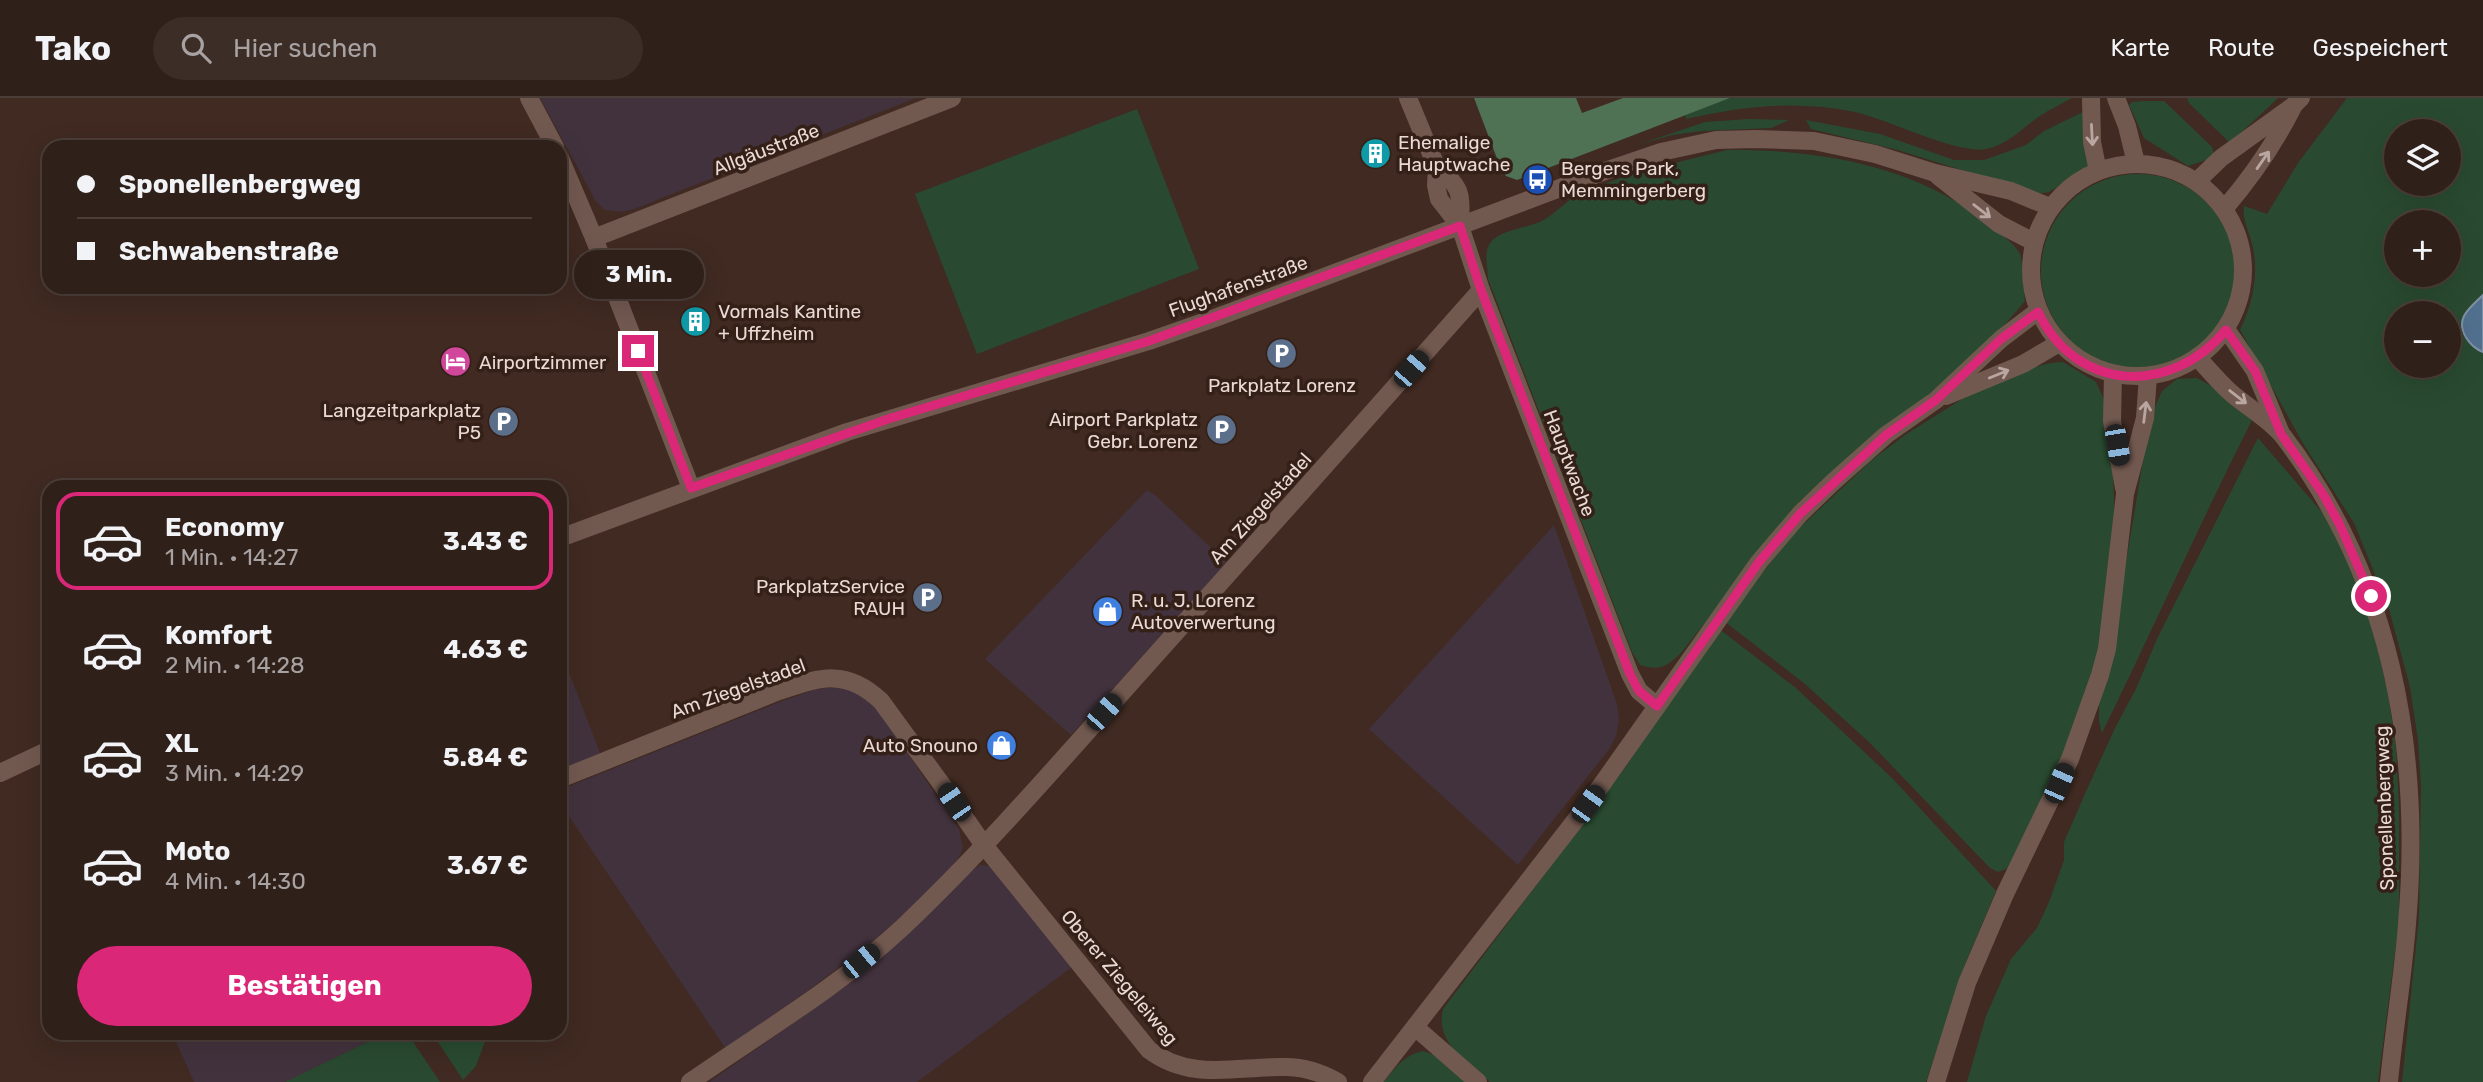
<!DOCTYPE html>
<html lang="de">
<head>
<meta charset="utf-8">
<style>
  body { margin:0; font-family:Rubik,sans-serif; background:#3c2d27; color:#f1f3f6; height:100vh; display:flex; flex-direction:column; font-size:26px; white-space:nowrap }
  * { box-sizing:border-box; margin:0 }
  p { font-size:23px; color:#a8a3a2 }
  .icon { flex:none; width:38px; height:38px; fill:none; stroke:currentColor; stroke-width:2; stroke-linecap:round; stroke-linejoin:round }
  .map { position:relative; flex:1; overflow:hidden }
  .sheet { position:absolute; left:42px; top:382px; width:525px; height:560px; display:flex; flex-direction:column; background:#30201a; border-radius:21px; box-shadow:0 7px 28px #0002,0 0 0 2px #4b3e39 }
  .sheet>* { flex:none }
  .guide { position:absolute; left:42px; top:42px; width:525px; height:154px; border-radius:21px; box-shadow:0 7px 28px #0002,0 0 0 2px #4b3e39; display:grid; align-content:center; height:154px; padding:0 35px; background:#30201a }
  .tools { position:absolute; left:2384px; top:21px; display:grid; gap:14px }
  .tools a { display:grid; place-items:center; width:77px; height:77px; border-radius:50%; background:#30201a; box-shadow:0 7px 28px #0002,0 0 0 2px #4b3e39; font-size:35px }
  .end { position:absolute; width:32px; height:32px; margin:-16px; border:9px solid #db2777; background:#fff; box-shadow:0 0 0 4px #fff }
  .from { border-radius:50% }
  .bubble { position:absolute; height:49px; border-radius:24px; background:#30201a; box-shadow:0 7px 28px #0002,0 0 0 2px #4b3e39; font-size:23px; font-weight:700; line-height:49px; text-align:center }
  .car { position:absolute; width:21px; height:42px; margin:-21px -10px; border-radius:9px; box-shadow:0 0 5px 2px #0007; background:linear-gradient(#222 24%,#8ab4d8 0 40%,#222 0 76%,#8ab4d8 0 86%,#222 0) }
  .guide b { display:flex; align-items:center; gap:24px; height:66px; font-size:26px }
  .guide b+b { border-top:2px solid #4b3e39 }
  .guide i { width:18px; height:18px; background:#f1f3f6 }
  ul { padding:12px 0 0; list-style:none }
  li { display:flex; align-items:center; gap:21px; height:98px; margin:0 14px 10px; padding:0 21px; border:4px solid transparent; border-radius:21px }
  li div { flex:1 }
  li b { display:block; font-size:26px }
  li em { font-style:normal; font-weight:700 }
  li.selected { border-color:#db2777 }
  li>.icon { width:63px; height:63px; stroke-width:1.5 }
  .cta { display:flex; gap:14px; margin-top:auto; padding:14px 35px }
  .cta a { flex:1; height:80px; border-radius:42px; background:#db2777; color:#fff; font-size:28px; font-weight:700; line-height:80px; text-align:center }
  header { display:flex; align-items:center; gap:42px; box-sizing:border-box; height:98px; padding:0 35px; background:#30201a; border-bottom:2px solid #4b3e39 }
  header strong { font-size:33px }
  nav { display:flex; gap:38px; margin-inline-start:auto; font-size:24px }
  .search { width:490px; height:63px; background:#3c2d27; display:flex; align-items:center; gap:18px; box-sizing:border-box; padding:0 24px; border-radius:38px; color:#a8a3a2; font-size:26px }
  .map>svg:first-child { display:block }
  .commercial { fill:#42323d }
  .green { fill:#294a30; fill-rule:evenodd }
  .forest { fill:#4f7255 }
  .water { fill:#51708f; stroke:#7f90a4; stroke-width:2 }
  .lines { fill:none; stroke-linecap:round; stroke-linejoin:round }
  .minor { stroke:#725950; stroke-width:18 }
  .tertiary { stroke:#725950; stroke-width:18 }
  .oneway { stroke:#b9a6a0 }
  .route { stroke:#db2777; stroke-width:9 }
  .labels { text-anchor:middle; stroke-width:7; stroke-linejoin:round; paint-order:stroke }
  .poi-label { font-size:19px; fill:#e9dad5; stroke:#352018; text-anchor:start }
  .street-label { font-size:19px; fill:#e9dad5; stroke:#352018 }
</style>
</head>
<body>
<header>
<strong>Tako</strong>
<div class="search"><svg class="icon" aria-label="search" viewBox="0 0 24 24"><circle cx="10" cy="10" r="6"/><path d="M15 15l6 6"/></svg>Hier suchen</div>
<nav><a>Karte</a><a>Route</a><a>Gespeichert</a></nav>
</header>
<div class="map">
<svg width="2483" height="984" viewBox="0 0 2483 984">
  <rect width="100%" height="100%" fill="#402a22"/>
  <!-- commercial -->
  <g class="commercial">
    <polygon points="540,0 916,0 634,111 621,114 605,112 595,102"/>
    <polygon points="1147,392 1155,397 1227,465 1071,637 985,561"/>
    <polygon points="1554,427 1617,606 1619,622 1616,638 1610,650 1518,767 1369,631"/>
    <polygon points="560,551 600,655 560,672"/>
    <polygon points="832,589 846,589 856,593 876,609 959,731 963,750 958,761 946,775 913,808 870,846 810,891 726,951 560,705 560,692 782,603 814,592"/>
    <polygon points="980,767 991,768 1072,869 917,984 709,984 811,913 877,862 971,773"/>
    <polygon points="172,935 386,935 285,984 194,984"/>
  </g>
  <!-- green -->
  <g class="green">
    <path d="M 1730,0 L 2072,0 C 2062,6 2050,11 2040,18 C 2022,30 2008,47 1986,51 C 1959,57 1887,21 1855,14 C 1798,2 1742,8 1686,21 L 1685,17 Z"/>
    <polygon points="2187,0 2278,0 2230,45 2189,5"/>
    <path d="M 2347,0 L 2483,0 L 2483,984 L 2402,984 L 2419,819 L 2421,688 L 2418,642 L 2410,589 L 2389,511 L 2354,425 L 2304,347 L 2240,232 C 2252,208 2259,177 2253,150 C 2250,134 2242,124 2244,108 L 2267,116 L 2298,65 ZM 2396,33 L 2448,33 L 2448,86 L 2396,86 ZM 2396,124 L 2448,124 L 2448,177 L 2396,177 ZM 2396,215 L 2448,215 L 2448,268 L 2396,268 Z"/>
    <polygon points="2143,3 2164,3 2212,49 2215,59 2188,68 2144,40 2129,7 2132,4"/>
    <polygon points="1137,11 1199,171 977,256 915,96"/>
    <polygon points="2085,13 2088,70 2049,94 2037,96 1898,52 1811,31 1806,22 1880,36 1954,62 1984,62 2026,47 2044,33"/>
    <polygon points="1749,21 1789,22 1771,30 1702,33 1672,37 1637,47 1705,24"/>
    <path d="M 1727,52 C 1820,51 1921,68 1993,130 C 2003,138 2014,145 2020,156 C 2022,159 2024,194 2025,203 L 2002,230 L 1772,439 L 1681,555 C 1666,569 1660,573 1640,567 L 1632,554 L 1488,181 C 1488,170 1483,153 1491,144 C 1500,132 1526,130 1540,124 C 1556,116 1567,101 1583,94 C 1629,75 1679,64 1727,52 Z"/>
    <circle cx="2138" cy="173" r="97"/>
    <polygon points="2063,264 2096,284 2102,297 2108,315 2112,354 2115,428 2100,546 2087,595 2065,654 2011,766 2006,771 1998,774 1990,770 1870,645 1805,586 1724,523 1793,436 1872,362 1905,337 1970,296 2031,270 2050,265"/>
    <path d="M 2197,280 L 2217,291 L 2252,322 C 2200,425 2153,531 2102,635 L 2099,623 L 2099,598 L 2122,489 L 2150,320 L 2162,293 L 2177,281 Z"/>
    <polygon points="2258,340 2327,420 2352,476 2373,530 2388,595 2396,651 2399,709 2399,824 2378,984 1967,984 1986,918 2011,861 2037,830 2049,804 2064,762 2064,744 2088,689 2116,628 2136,591 2157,541"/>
    <path d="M 1718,530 L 1796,590 L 1893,681 L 1996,793 L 1966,864 L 1926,984 L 1490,984 C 1467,963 1435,946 1443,911 L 1627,667 Z"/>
    <polygon points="386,935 407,935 440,984 285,984"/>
    <polygon points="432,935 488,935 476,968 463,982"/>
    <path d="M 1423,953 L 1434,957 L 1466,984 L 1384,984 C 1395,970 1404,957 1423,953 Z"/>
  </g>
  <!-- forest -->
  <polygon class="forest" points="1474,0 1576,0 1582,15 1623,0 1730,0 1517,82 1506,78 1501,71"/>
  <!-- water -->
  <path class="water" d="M 2483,197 L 2483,254 C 2470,249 2457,232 2464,218 C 2468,210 2477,203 2483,197 Z"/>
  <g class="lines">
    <!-- minor -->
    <g class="minor">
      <polyline points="529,0 555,49"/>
      <polyline points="1408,0 1437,70 1436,87 1439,101 1460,128 1481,192 1630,576 1639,593 1657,608"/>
      <polyline points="2091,0 2092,44 2098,73"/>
      <polyline points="2116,0 2127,28 2136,65"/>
      <polyline points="560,60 594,140 691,390"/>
      <path d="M 1437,70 C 1463,89 1461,97 1460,128"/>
      <polyline points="1938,78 1999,126 2034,144"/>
      <polyline points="594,140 952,0"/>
      <polyline points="2113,276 2112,323 2124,390"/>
      <polyline points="560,440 847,334 1149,243 1215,220 1605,73 1661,54 1716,42 1756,41 1814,43 1875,56 1935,75 2011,93 2050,109"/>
      <polyline points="0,675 49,652"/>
      <path d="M 560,681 L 779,593 C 821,579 846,570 881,603 L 940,684 L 983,746 L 1149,952 C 1192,984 1236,968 1286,969 C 1304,969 1322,975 1338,984"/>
      <polyline points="1415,929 1478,984"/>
      <path d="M 690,984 C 762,934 840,888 904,828 C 986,750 1060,664 1135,580 C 1251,451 1366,322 1481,192"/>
      <polyline points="1936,984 1967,885 2005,796 2070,661 2100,577 2107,551 2125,396 2145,320 2148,278"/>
    </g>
    <!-- tertiary -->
    <g class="tertiary">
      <circle cx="2137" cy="172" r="106"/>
      <polyline points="2197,83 2221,60 2293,8 2301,0"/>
      <path d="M 2224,111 C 2251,80 2273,48 2292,11"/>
      <polyline points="2226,231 2255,273 2280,333"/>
      <path d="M 2197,259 C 2208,271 2219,284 2230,294 C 2247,309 2269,321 2283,338 C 2391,480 2422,651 2407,826 C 2403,879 2394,931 2389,984"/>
      <polyline points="1946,298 2023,266 2059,245"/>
      <polyline points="1372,984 1588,706 1759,464 1800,416 1832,385 1886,337 1936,302 2001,241 2038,213"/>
    </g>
  </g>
  <!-- one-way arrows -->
  <defs><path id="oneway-shaft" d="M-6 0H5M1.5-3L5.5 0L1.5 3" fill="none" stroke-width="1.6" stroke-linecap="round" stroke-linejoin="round" transform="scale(1.75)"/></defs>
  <g class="oneway">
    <use href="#oneway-shaft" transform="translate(2092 37) rotate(87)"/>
    <use href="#oneway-shaft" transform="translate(2263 62) rotate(-55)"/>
    <use href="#oneway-shaft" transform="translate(1982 113) rotate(38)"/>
    <use href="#oneway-shaft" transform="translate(1999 276) rotate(-22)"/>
    <use href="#oneway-shaft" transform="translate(2238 299) rotate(38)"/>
    <use href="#oneway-shaft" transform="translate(2145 314) rotate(-83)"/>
  </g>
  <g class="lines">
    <!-- route -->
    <path class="route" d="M 638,253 L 691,390 L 891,320 L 1149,243 L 1460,128 L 1481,192 L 1630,576 L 1639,593 L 1657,608 L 1759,464 L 1800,416 L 1886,337 L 1936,302 L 2001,241 L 2038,214 C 2077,295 2171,298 2226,232 L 2255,273 L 2281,336 L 2323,396 L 2340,427 L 2371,498"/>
  </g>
  <!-- icons -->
  <defs>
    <symbol id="building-disc" viewBox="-11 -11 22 22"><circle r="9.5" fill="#0f9aa8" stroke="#352018"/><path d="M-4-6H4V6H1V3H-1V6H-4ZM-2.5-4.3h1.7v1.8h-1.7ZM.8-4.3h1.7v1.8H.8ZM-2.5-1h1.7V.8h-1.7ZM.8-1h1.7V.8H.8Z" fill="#fff"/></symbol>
    <symbol id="bus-disc" viewBox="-11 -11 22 22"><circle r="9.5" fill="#1a4fb4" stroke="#352018"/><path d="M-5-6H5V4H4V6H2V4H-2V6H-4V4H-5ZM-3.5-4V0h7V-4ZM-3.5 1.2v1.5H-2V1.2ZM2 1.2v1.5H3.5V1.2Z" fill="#fff"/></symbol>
    <symbol id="parking-disc" viewBox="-11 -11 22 22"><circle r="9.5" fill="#5c6f8a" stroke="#352018"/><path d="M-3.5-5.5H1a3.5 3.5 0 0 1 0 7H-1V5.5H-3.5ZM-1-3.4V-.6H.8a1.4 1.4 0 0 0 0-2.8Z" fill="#fff"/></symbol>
    <symbol id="hotel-disc" viewBox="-11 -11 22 22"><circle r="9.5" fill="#d1479c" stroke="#352018"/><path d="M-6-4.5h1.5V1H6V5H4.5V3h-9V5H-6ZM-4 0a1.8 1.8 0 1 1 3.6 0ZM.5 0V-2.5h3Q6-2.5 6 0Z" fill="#fff"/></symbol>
    <symbol id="shop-disc" viewBox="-11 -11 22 22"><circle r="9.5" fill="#3f7fe0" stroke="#352018"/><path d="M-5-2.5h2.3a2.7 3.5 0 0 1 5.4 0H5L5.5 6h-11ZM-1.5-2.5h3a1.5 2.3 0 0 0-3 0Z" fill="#fff"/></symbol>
  </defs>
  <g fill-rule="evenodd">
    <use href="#building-disc" x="1358" y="38" width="35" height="35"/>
    <use href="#bus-disc" x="1520" y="64" width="35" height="35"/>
    <use href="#building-disc" x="678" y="206" width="35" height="35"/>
    <use href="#parking-disc" x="1264" y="238" width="35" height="35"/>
    <use href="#hotel-disc" x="438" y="246" width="35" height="35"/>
    <use href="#parking-disc" x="486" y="306" width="35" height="35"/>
    <use href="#parking-disc" x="1204" y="314" width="35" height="35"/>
    <use href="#parking-disc" x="910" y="482" width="35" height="35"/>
    <use href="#shop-disc" x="1090" y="496" width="35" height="35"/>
    <use href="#shop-disc" x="984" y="630" width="35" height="35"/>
  </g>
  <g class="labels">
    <!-- poi labels -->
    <g class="poi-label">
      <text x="1398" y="51">Ehemalige<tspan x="1398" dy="22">Hauptwache</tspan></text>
      <text x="1561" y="77">Bergers Park,<tspan x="1561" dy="22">Memmingerberg</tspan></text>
      <text x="718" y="220">Vormals Kantine<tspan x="718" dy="22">+ Uffzheim</tspan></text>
      <text x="479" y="271">Airportzimmer</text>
      <text x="1282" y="294" text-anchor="middle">Parkplatz Lorenz</text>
      <text x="481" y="319" text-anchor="end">Langzeitparkplatz<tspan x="481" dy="22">P5</tspan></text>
      <text x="1198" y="328" text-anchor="end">Airport Parkplatz<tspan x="1198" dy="22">Gebr. Lorenz</tspan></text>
      <text x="905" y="495" text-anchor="end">ParkplatzService<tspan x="905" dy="22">RAUH</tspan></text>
      <text x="1131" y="509">R. u. J. Lorenz<tspan x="1131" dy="22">Autoverwertung</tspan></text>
      <text x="978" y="654" text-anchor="end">Auto Snouno</text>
    </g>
    <!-- street labels -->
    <g class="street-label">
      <text transform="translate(766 51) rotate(-21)" y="7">Allgäustraße</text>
      <text transform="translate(1238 188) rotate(-20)" y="7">Flughafenstraße</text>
      <text transform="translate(1570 365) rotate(69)" y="7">Hauptwache</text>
      <text transform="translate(1260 410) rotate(-48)" y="7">Am Ziegelstadel</text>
      <text transform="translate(738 590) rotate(-20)" y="7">Am Ziegelstadel</text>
      <text transform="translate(2384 710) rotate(-92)" y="7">Sponellenbergweg</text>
      <text transform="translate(1120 879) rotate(50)" y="7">Oberer Ziegeleiweg</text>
    </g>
  </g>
</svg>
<div class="tools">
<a><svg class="icon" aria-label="layers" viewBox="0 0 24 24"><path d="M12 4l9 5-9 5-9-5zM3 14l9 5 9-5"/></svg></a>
<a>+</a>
<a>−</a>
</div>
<i class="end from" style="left:2371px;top:498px"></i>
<i class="end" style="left:638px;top:253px"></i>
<div class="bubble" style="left:574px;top:152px;width:130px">3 Min.</div>
<i class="car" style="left:1411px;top:271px;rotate:41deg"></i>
<i class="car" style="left:2117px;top:347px;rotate:170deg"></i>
<i class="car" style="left:1104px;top:614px;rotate:42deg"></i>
<i class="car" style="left:2059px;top:685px;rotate:24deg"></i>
<i class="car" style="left:954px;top:704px;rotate:326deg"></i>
<i class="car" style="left:1588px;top:706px;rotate:36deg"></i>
<i class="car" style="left:861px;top:863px;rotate:51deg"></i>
<div class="guide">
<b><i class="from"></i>Sponellenbergweg</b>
<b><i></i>Schwabenstraße</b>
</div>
<section class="sheet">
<ul>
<li class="selected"><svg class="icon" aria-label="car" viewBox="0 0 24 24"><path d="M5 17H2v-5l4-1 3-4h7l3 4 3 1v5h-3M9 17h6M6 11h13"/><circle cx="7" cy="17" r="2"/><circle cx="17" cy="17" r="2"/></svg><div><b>Economy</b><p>1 Min. · 14:27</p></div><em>3.43 €</em></li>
<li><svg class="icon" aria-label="car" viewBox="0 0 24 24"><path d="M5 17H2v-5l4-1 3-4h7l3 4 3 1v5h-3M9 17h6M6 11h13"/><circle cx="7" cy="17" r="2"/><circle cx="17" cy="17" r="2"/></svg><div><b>Komfort</b><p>2 Min. · 14:28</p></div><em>4.63 €</em></li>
<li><svg class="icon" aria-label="car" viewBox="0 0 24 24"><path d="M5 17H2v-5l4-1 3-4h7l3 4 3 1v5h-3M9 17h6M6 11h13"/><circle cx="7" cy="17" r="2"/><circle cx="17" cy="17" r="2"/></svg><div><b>XL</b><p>3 Min. · 14:29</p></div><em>5.84 €</em></li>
<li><svg class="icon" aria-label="car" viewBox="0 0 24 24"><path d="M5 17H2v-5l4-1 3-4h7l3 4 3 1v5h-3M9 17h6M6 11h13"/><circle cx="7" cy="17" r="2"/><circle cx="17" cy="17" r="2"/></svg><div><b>Moto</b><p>4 Min. · 14:30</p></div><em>3.67 €</em></li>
</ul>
<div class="cta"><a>Bestätigen</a></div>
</section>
</div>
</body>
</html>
